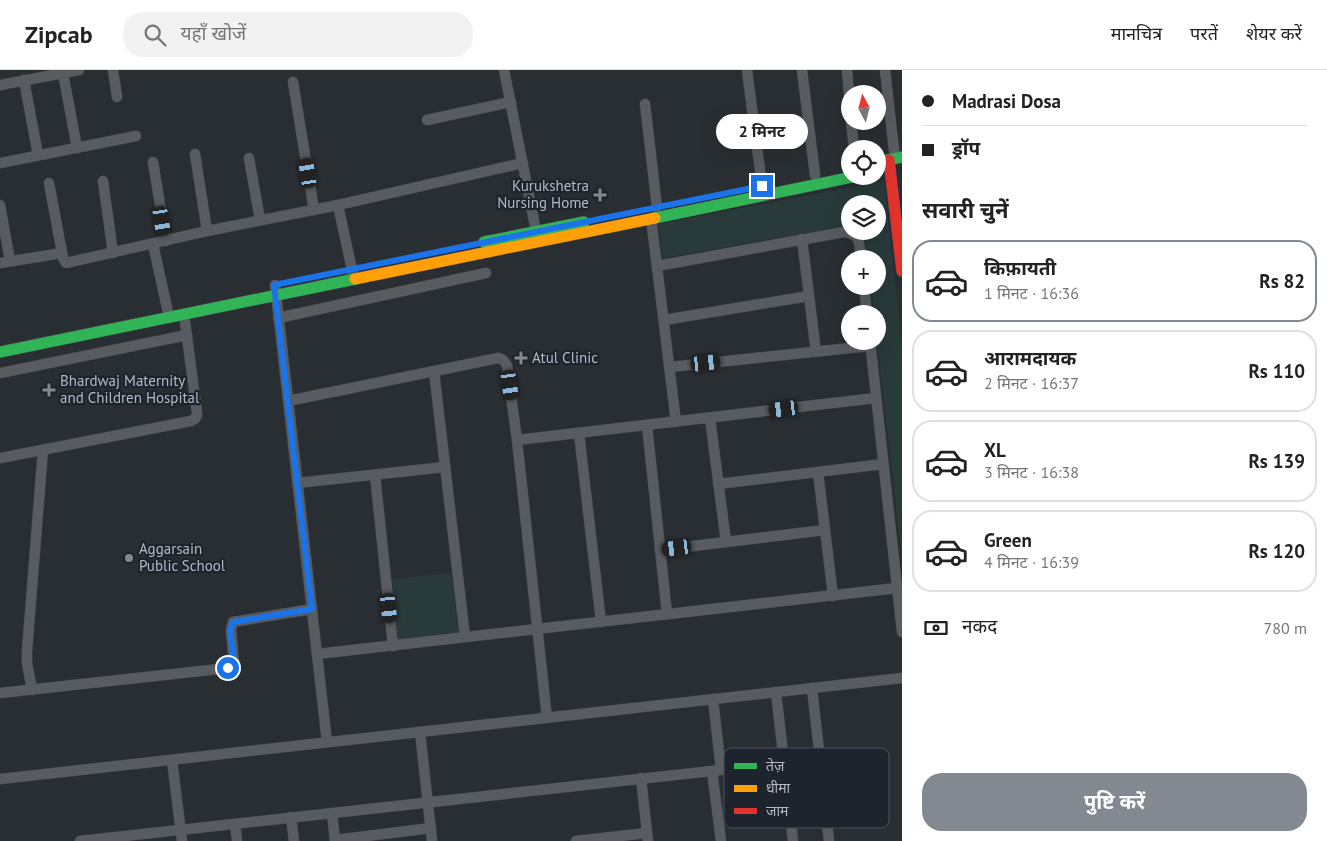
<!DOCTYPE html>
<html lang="hi">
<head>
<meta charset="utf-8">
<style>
  body { margin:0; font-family:"PT Sans","Noto Sans Devanagari",sans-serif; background:#f2f2f2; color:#222; height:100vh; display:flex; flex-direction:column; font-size:19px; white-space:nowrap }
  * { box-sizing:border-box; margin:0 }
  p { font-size:16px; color:#767676 }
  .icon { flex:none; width:28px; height:28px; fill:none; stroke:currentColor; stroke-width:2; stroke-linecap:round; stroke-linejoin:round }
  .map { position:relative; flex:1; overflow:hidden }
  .sheet { display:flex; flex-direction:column; background:#fff; width:425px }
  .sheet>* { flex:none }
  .hud { display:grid; align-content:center; height:110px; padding:0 20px; background:#fff }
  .needle { width:32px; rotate:353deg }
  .controls { position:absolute; left:841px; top:15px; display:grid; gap:10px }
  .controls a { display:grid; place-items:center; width:45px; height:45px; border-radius:50%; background:#fff; box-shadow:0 5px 20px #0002; font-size:25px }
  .end { position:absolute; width:22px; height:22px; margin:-11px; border:6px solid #1a73e8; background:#fff; box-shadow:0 0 0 2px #fff }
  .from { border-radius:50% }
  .bubble { position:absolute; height:35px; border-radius:18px; background:#fff; box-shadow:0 5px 20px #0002; font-size:16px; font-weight:700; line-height:35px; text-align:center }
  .car { position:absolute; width:15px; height:30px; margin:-15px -8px; border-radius:6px; box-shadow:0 0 4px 1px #0007; background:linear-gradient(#222 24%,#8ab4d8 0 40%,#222 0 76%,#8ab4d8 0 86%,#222 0) }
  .hud b { display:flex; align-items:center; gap:18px; height:48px; font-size:19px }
  .hud b+b { border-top:1px solid #e0e0e0 }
  .hud i { width:12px; height:12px; background:#222 }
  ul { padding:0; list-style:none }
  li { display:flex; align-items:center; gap:15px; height:82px; margin:0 10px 8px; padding:0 10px; border:2px solid #e0e0e0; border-radius:20px }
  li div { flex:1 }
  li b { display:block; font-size:19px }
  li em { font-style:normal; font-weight:700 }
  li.selected { border-color:#828991 }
  li>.icon { width:45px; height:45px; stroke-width:1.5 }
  h2 { padding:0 20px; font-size:22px; line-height:60px }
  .pay { display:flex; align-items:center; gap:12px; height:55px; padding:0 20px; font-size:19px }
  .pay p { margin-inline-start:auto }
  .primary-button { display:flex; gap:10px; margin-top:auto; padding:10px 20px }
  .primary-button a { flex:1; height:58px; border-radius:20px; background:#828991; color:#fff; font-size:20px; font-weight:700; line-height:58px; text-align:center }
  header { display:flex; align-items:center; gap:30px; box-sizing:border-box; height:70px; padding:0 25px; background:#fff; border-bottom:1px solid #e0e0e0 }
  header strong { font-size:24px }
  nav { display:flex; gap:28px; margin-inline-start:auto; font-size:18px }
  .search { width:350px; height:45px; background:#f2f2f2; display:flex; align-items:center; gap:12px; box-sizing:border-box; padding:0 18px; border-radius:20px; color:#767676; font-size:19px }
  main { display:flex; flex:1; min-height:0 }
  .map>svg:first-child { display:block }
  .green { fill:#293a3a }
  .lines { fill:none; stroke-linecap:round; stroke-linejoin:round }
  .street-casing { stroke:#464a4e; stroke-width:11 }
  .fast-casing { stroke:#464a4e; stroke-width:12 }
  .slow-casing { stroke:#464a4e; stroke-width:12 }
  .jam-casing { stroke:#464a4e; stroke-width:12 }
  .street { stroke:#585c61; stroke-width:10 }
  .fast { stroke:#30b455; stroke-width:11 }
  .slow { stroke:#ff9f0a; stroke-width:11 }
  .jam { stroke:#e5322d; stroke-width:11 }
  .route { stroke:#1a73e8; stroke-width:6 }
  .poi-dot { fill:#828991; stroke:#1d242d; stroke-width:2 }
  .labels { text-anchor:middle; stroke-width:4.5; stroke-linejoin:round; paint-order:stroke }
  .poi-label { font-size:15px; fill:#b2bac4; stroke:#1d242d; text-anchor:start }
  .key { fill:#1d242d; stroke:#4a515a; stroke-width:1 }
  .key-label { font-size:14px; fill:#b2bac4 }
</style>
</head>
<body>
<header>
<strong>Zipcab</strong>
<div class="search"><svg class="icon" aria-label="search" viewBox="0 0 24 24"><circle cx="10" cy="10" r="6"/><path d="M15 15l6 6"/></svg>यहाँ खोजें</div>
<nav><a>मानचित्र</a><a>परतें</a><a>शेयर करें</a></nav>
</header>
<main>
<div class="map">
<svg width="902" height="771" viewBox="0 0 902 771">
  <rect width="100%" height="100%" fill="#292e33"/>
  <!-- green -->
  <g class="green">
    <polygon points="884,111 902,276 902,489 877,271 878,244 874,244 871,216 878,216 878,189 867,189 864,161 878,161 878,134 850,134 850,155 663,188 658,154"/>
    <polygon points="451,503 458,563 398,570 392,509"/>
  </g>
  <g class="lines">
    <defs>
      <g id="street">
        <polyline points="113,0 117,27"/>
        <polyline points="504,0 537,166"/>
        <polyline points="747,0 762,116"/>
        <polyline points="802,0 815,105"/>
        <polyline points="847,0 850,36"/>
        <polyline points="885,0 895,89"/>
        <polyline points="63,3 77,78"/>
        <polyline points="24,10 38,85"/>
        <polyline points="293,12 314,140"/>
        <polyline points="0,15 79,0"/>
        <polyline points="645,34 657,137"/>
        <polyline points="427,50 511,32"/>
        <polyline points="851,51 854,79"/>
        <polyline points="195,84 207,161"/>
        <polyline points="249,88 260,150"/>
        <polyline points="153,92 166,171"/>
        <polyline points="0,93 136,66"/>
        <polyline points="103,111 113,183"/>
        <polyline points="49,113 63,188 66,193 207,161 338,135 354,209"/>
        <polyline points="0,135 10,191"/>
        <polyline points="338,135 523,93"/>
        <polyline points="651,148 676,352"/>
        <polyline points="802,169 816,282"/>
        <polyline points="153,174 169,247"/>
        <polyline points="0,193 62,183"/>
        <path d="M 657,196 L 844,162 C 862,164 859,175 861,189"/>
        <polyline points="275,215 327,672"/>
        <polyline points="864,216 867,244"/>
        <polyline points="278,248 486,203"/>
        <polyline points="664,250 809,226"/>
        <polyline points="870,271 902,562"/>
        <polyline points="670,297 870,276"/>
        <polyline points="434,301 465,567"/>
        <polyline points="0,303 187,265"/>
        <path d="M 288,331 L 498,288 C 503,289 505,291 507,296 L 517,370 L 547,648"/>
        <polyline points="710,348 726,472"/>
        <polyline points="647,355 667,544"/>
        <polyline points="579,363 601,552"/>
        <polyline points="517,370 876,328"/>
        <path d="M 0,388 L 191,351 C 195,349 197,348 197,343 L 184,244"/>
        <polyline points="818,402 833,526"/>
        <polyline points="375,405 393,576"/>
        <polyline points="297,413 445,397"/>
        <polyline points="718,414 883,394"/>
        <polyline points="660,480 825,460"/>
        <polyline points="317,584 897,518"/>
        <polyline points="812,618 829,771"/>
        <polyline points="32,620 27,593 27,581 43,380"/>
        <polyline points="776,622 793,771"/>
        <polyline points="0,623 228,598 232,596 234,593 231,560 233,552 312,539"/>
        <polyline points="713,629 721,700"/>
        <polyline points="420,662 432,771"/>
        <polyline points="172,690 182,771"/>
        <polyline points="712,701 721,771"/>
        <polyline points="641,708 648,771"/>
        <polyline points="0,709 902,608"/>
        <polyline points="332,743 335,771"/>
        <polyline points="291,747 294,771"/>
        <polyline points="235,754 237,771"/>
        <polyline points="335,770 431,758"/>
        <polyline points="80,771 784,693"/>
        <polyline points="576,771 647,763"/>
      </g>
      <g id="fast">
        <polyline points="878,92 902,87"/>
        <polyline points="655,148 857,106"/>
        <polyline points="484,172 584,152"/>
        <polyline points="0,282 355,209"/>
      </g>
      <polyline id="slow" points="355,209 655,148"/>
      <polyline id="jam" points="889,90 902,201"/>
    </defs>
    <!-- street casing -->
    <use href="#street" class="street-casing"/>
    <!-- fast casing -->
    <use href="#fast" class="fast-casing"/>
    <!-- slow casing -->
    <use href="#slow" class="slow-casing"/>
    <!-- jam casing -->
    <use href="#jam" class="jam-casing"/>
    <!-- street -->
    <use href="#street" class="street"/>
    <!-- fast -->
    <use href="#fast" class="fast"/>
    <!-- slow -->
    <use href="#slow" class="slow"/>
    <!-- jam -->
    <use href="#jam" class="jam"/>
  </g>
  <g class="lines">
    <!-- route -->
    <polyline class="route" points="228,598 232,596 234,593 230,560 233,552 312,539 274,215 762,116"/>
  </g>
  <!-- markers -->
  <g class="poi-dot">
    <path d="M597.5 117.5h5v5h5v5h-5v5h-5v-5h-5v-5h5z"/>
    <path d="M518.5 280.5h5v5h5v5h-5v5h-5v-5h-5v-5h5z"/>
    <path d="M46.5 312.5h5v5h5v5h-5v5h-5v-5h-5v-5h5z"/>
    <circle cx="129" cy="488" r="5"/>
  </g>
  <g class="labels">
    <!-- poi labels -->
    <g class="poi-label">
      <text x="589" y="121" text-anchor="end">Kurukshetra<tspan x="589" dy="17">Nursing Home</tspan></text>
      <text x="532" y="293">Atul Clinic</text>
      <text x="60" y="316">Bhardwaj Maternity<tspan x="60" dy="17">and Children Hospital</tspan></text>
      <text x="139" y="484">Aggarsain<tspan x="139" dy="17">Public School</tspan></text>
    </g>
  </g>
  <!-- legend -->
  <rect x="724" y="678" width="165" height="80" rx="8" class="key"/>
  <rect x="734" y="693" width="23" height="6" fill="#30b455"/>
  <rect x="734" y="715" width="23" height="7" fill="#ff9f0a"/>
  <rect x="734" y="738" width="23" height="6" fill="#e5322d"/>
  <g class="key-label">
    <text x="766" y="701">तेज़</text>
    <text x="766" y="723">धीमा</text>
    <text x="766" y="746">जाम</text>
  </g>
</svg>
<div class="controls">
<a><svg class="needle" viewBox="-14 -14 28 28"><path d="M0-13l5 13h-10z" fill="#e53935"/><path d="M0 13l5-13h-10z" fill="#767676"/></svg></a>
<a><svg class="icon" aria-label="locate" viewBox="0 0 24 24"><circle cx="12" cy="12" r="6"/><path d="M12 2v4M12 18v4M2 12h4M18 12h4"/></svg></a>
<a><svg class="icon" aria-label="layers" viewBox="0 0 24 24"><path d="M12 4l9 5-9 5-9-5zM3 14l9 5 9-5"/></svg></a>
<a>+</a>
<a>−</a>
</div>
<i class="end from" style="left:228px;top:598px"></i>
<i class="end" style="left:762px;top:116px"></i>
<div class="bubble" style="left:716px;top:44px;width:92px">2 मिनट</div>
<i class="car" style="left:308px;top:103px;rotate:351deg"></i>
<i class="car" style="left:162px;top:151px;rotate:171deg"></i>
<i class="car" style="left:706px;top:293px;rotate:84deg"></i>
<i class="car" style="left:510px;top:315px;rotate:172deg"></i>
<i class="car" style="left:784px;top:339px;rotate:263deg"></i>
<i class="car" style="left:677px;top:478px;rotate:263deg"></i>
<i class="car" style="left:389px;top:538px;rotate:174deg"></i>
</div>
<section class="sheet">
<div class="hud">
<b><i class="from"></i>Madrasi Dosa</b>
<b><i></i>ड्रॉप</b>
</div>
<h2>सवारी चुनें</h2>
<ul>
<li class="selected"><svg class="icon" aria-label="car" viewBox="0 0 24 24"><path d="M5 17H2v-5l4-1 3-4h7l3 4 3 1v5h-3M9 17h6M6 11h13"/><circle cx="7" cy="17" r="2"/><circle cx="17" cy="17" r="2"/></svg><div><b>किफ़ायती</b><p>1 मिनट · 16:36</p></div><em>Rs 82</em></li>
<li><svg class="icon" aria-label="car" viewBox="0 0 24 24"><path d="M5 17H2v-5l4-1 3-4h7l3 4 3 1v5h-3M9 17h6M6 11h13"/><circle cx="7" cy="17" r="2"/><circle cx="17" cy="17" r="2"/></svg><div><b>आरामदायक</b><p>2 मिनट · 16:37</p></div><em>Rs 110</em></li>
<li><svg class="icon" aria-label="car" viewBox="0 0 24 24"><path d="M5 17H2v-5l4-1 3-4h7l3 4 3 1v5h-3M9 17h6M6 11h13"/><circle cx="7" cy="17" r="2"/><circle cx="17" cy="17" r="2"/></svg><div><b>XL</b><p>3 मिनट · 16:38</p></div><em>Rs 139</em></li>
<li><svg class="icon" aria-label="car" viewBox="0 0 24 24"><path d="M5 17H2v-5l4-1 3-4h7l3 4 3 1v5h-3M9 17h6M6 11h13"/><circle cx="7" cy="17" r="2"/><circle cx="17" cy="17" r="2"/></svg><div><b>Green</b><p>4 मिनट · 16:39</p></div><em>Rs 120</em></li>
</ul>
<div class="pay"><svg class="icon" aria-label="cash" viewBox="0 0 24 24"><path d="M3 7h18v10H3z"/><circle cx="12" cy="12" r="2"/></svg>नकद<p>780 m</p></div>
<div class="primary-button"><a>पुष्टि करें</a></div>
</section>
</main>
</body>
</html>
